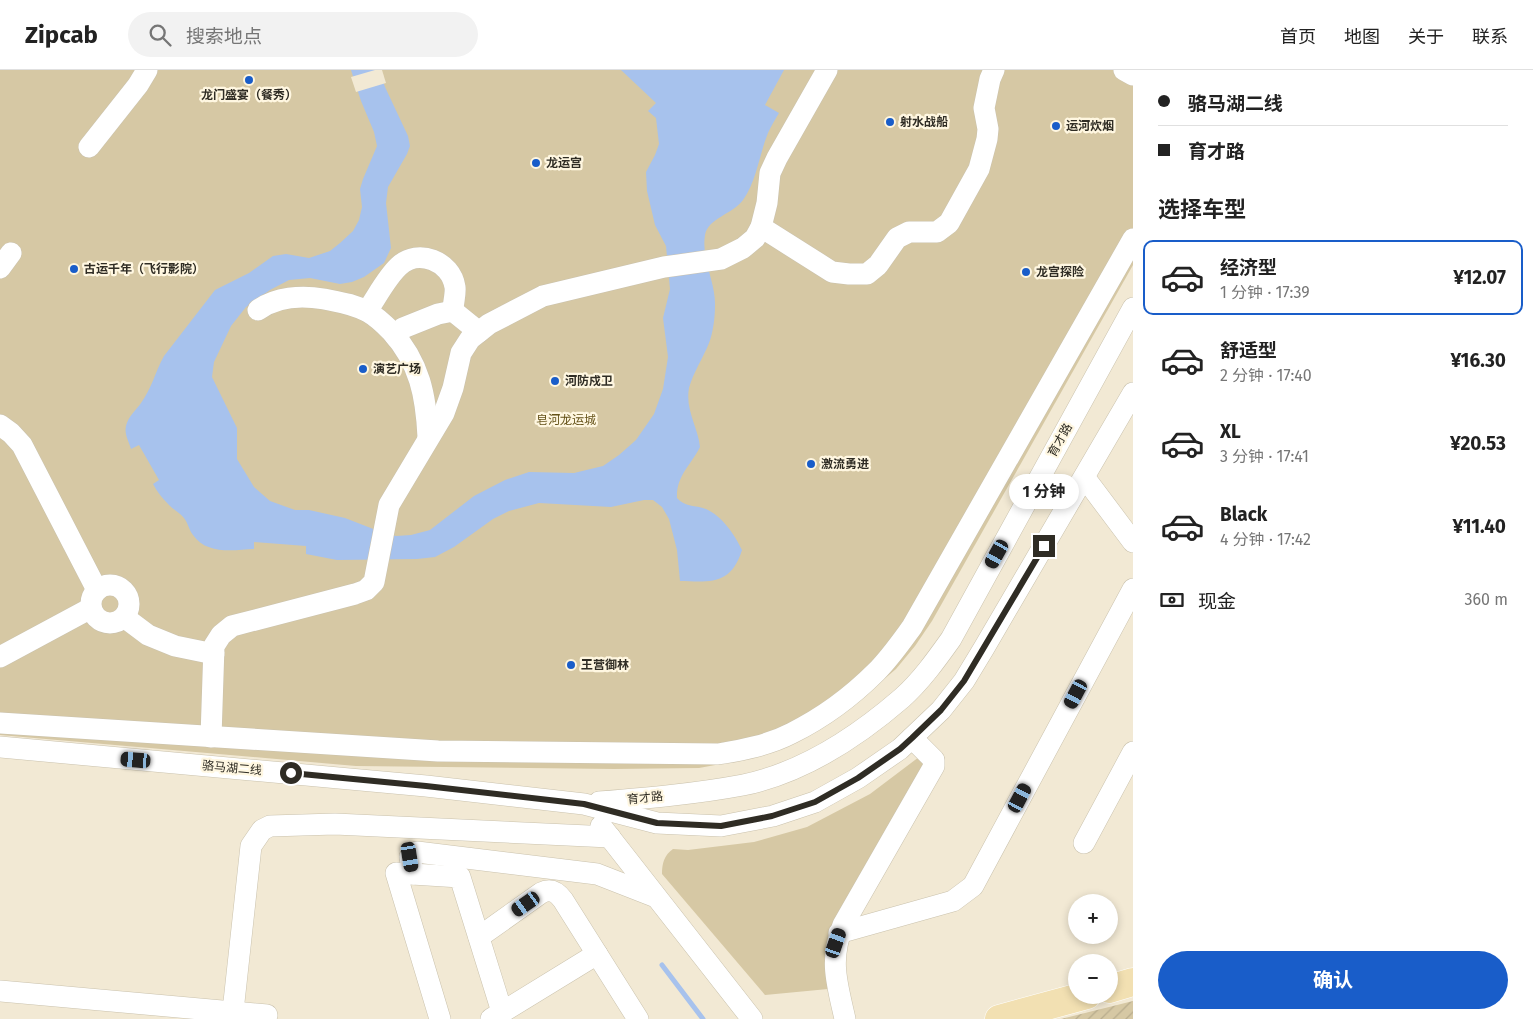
<!DOCTYPE html>
<html lang="zh">
<head>
<meta charset="utf-8">
<style>
  body { margin:0; font-family:"Fira Sans","Noto Sans SC",sans-serif; background:#f2f2f2; color:#222; height:100vh; display:flex; flex-direction:column; font-size:19px; white-space:nowrap }
  * { box-sizing:border-box; margin:0 }
  p { font-size:16px; color:#767676 }
  .icon { flex:none; width:28px; height:28px; fill:none; stroke:currentColor; stroke-width:2; stroke-linecap:round; stroke-linejoin:round }
  .map { position:relative; flex:1; overflow:hidden }
  .drawer { display:flex; flex-direction:column; background:#fff; width:400px }
  .drawer>* { flex:none }
  .banner { display:grid; align-content:center; height:110px; padding:0 25px; background:#fff }
  .buttons { position:absolute; left:1068px; top:824px; display:grid; gap:10px }
  .buttons a { display:grid; place-items:center; width:50px; height:50px; border-radius:50%; background:#fff; box-shadow:0 2px 8px #0003; font-size:25px }
  .end { position:absolute; width:22px; height:22px; margin:-11px; border:6px solid #2f2c24; background:#fff; box-shadow:0 0 0 2px #fff }
  .from { border-radius:50% }
  .bubble { position:absolute; height:35px; border-radius:18px; background:#fff; box-shadow:0 2px 8px #0003; font-size:16px; font-weight:700; line-height:35px; text-align:center }
  .car { position:absolute; width:15px; height:30px; margin:-15px -8px; border-radius:6px; box-shadow:0 0 4px 1px #0007; background:linear-gradient(#222 24%,#8ab4d8 0 40%,#222 0 76%,#8ab4d8 0 86%,#222 0) }
  .banner b { display:flex; align-items:center; gap:18px; height:48px; font-size:19px }
  .banner b+b { border-top:1px solid #e0e0e0 }
  .banner i { width:12px; height:12px; background:#222 }
  ul { padding:0; list-style:none }
  li { display:flex; align-items:center; gap:15px; height:75px; margin:0 10px 8px; padding:0 15px; border:2px solid transparent; border-radius:10px }
  li div { flex:1 }
  li b { display:block; font-size:19px }
  li em { font-style:normal; font-weight:700 }
  li.current { border-color:#195dc9 }
  li>.icon { width:45px; height:45px; stroke-width:1.5 }
  h2 { padding:0 25px; font-size:22px; line-height:60px }
  .pay { display:flex; align-items:center; gap:12px; height:55px; padding:0 25px; font-size:19px }
  .pay p { margin-inline-start:auto }
  .primary-button { display:flex; gap:10px; margin-top:auto; padding:10px 25px }
  .primary-button a { flex:1; height:58px; border-radius:30px; background:#195dc9; color:#fff; font-size:20px; font-weight:700; line-height:58px; text-align:center }
  header { display:flex; align-items:center; gap:30px; box-sizing:border-box; height:70px; padding:0 25px; background:#fff; border-bottom:1px solid #e0e0e0 }
  header strong { font-size:24px }
  nav { display:flex; gap:28px; margin-inline-start:auto; font-size:18px }
  .search { width:350px; height:45px; background:#f2f2f2; display:flex; align-items:center; gap:12px; box-sizing:border-box; padding:0 18px; border-radius:28px; color:#767676; font-size:19px }
  main { display:flex; flex:1; min-height:0 }
  .map>svg:first-child { display:block }
  .green { fill:#d6c8a4 }
  .garden { fill:url(#garden-furrows) }
  .water { fill:#a7c2ed }
  .pier { fill:#f2e9d4 }
  .lines { fill:none; stroke-linecap:round; stroke-linejoin:round }
  .stream { stroke:#a7c2ed; stroke-width:5 }
  .minor-casing { stroke:#cac2ad; stroke-width:22 }
  .major-casing { stroke:#fff; stroke-width:29 }
  .minor { stroke:#fff; stroke-width:21 }
  .major { stroke:#f2e0b2; stroke-width:28 }
  .route { stroke:#2f2c24; stroke-width:6 }
  .poi-dot { fill:#195dc9; stroke:#fff7e1; stroke-width:2 }
  .labels { text-anchor:middle; stroke-width:4.5; stroke-linejoin:round; paint-order:stroke }
  .poi-label { font-size:12px; font-weight:bold; fill:#2f2c24; stroke:#fff7e1; text-anchor:start }
  .park-label { font-size:12px; fill:#655219; stroke:#fff7e1 }
  .street-label { font-size:12px; fill:#2f2c24; stroke:#fff7e1 }
</style>
</head>
<body>
<header>
<strong>Zipcab</strong>
<div class="search"><svg class="icon" aria-label="search" viewBox="0 0 24 24"><circle cx="10" cy="10" r="6"/><path d="M15 15l6 6"/></svg>搜索地点</div>
<nav><a>首页</a><a>地图</a><a>关于</a><a>联系</a></nav>
</header>
<main>
<div class="map">
<svg width="1133" height="949" viewBox="0 0 1133 949">
  <defs>
    <pattern id="garden-furrows" width="10" height="10" patternUnits="userSpaceOnUse" patternTransform="scale(1.25)"><rect width="10" height="10" fill="#d6c8a4"/><path d="M-1 1l2-2M0 10L10 0M9 11l2-2" fill="none" stroke="#b8ac8d"/></pattern>
  </defs>
  <rect width="100%" height="100%" fill="#f2e9d4"/>
  <!-- green -->
  <g class="green">
    <polygon points="0,0 1133,0 1133,195 932,551 915,576 896,599 850,638 726,693 699,698 614,699 356,696 0,665"/>
    <path d="M 919,687 L 927,695 L 840,842 L 828,919 L 765,925 L 662,804 C 662,794 664,785 673,779 L 688,780 L 754,772 L 807,757 L 870,724 Z"/>
  </g>
  <!-- garden -->
  <polygon class="garden" points="1133,931 1133,949 1061,949"/>
  <!-- water -->
  <path class="water" d="M 351,0 L 379,0 L 385,17 L 408,66 L 410,76 L 407,84 L 388,117 L 386,133 L 391,178 L 384,193 L 364,207 L 352,212 L 340,214 L 310,208 L 289,210 L 270,220 L 246,237 L 231,256 L 214,292 L 212,307 L 237,358 L 237,389 L 254,417 L 270,431 L 295,440 L 309,440 L 345,448 L 381,462 L 396,466 L 411,465 L 430,460 L 474,426 L 505,410 L 529,402 L 574,403 L 603,396 L 619,385 L 636,370 L 654,344 L 663,319 L 668,287 L 663,248 L 670,219 L 666,176 L 655,155 L 647,121 L 646,102 L 655,85 L 659,74 L 656,48 L 648,41 L 656,33 L 621,0 L 784,0 L 765,35 L 779,43 C 775,50 771,56 768,63 C 759,85 757,110 743,130 C 733,144 708,148 705,165 C 701,189 716,213 715,236 C 715,247 713,263 709,273 C 703,288 693,303 689,318 C 685,340 698,357 700,377 C 691,395 676,406 677,428 C 685,437 695,435 706,439 C 722,446 735,465 742,480 C 731,515 711,512 680,511 L 677,480 L 669,449 L 662,437 L 653,430 L 644,430 L 611,437 L 539,433 L 509,441 L 493,449 L 454,477 L 435,487 L 417,489 L 337,490 L 306,484 L 306,476 L 254,472 L 254,479 C 233,480 207,485 193,465 C 189,460 188,453 184,448 C 180,443 174,440 169,435 C 163,429 157,422 153,414 L 159,410 L 139,375 L 131,379 C 129,372 124,364 126,356 C 128,347 136,340 141,333 C 152,318 155,302 164,286 L 215,220 L 249,203 L 273,186 L 286,184 L 309,188 L 330,181 L 340,173 L 353,161 L 359,150 L 362,137 L 360,119 L 363,109 L 377,76 L 374,62 L 361,31 Z"/>
  <!-- pier -->
  <polygon class="pier" points="375,0 382,0 386,13 356,22 351,7"/>
  <g class="lines">
    <!-- stream -->
    <polyline class="stream" points="662,895 703,949"/>
    <defs>
      <g id="minor">
        <polyline points="1124,0 1133,5"/>
        <polyline points="89,77 138,15 147,0"/>
        <polyline points="761,157 832,202 849,204 867,204 878,195 897,168 909,162 937,162 949,153 979,99 987,69 988,59 984,38 990,9 994,0"/>
        <polyline points="0,198 11,183"/>
        <path d="M 258,240 C 276,227 301,225 324,229 C 339,232 354,234 368,242 C 377,247 384,254 391,261 C 420,293 426,326 428,367"/>
        <path d="M 367,241 C 377,227 386,208 399,196 C 418,178 451,191 455,217 C 456,224 453,233 453,241 L 479,262"/>
        <polyline points="396,267 403,258 438,244 453,241"/>
        <polyline points="0,355 11,363 22,375 97,520"/>
        <polyline points="1085,408 1133,472"/>
        <circle cx="110" cy="534" r="19"/>
        <polyline points="124,547 148,565 175,576 214,584"/>
        <polyline points="0,587 91,538"/>
        <path d="M 0,653 L 438,681 L 718,684 C 743,680 769,675 792,663 C 822,648 852,626 876,602 C 890,588 901,572 912,557 L 1133,169"/>
        <polyline points="211,667 214,576 221,565 232,556 355,524 366,520 374,512 389,435 444,343 453,318 461,283 470,269 489,254 543,226 664,197 721,189 743,178 755,168 761,157 767,133 770,103 777,88 827,0"/>
        <polyline points="0,677 426,716 584,734 657,753 721,756 773,746 815,732 858,708 900,679 941,640 964,611 984,578 1133,323"/>
        <path d="M 599,732 C 647,728 695,724 743,715 C 802,703 857,667 902,628 C 921,611 936,590 951,569 L 1133,238"/>
        <polyline points="601,756 752,949"/>
        <polyline points="1084,773 1133,682"/>
        <polyline points="413,804 410,787 417,782 597,804 656,827"/>
        <polyline points="839,863 953,831 973,816 1133,519"/>
        <path d="M 479,867 L 541,823 C 551,818 557,822 563,830 L 638,949"/>
        <polyline points="0,921 267,945"/>
        <polyline points="233,941 251,776 262,760 270,756 335,754 610,767"/>
        <polyline points="440,949 396,803 460,807 502,942"/>
        <polyline points="491,949 597,884"/>
        <path d="M 845,949 C 837,913 829,891 843,855 L 934,696 L 934,690 L 912,668"/>
      </g>
      <g id="major">
        <polyline points="1109,919 1133,912"/>
        <polyline points="999,949 1087,925"/>
      </g>
    </defs>
    <!-- minor casing -->
    <use href="#minor" class="minor-casing"/>
    <!-- major casing -->
    <use href="#major" class="major-casing"/>
    <!-- minor -->
    <use href="#minor" class="minor"/>
    <!-- major -->
    <use href="#major" class="major"/>
  </g>
  <g class="lines">
    <!-- route -->
    <polyline class="route" points="291,703 426,716 584,734 657,753 721,756 772,746 815,732 858,708 900,679 912,668 941,640 964,611 1044,476"/>
  </g>
  <!-- markers -->
  <g class="poi-dot">
    <circle cx="249" cy="10" r="5"/>
    <circle cx="890" cy="52" r="5"/>
    <circle cx="1056" cy="56" r="5"/>
    <circle cx="536" cy="93" r="5"/>
    <circle cx="74" cy="199" r="5"/>
    <circle cx="1026" cy="202" r="5"/>
    <circle cx="363" cy="299" r="5"/>
    <circle cx="555" cy="311" r="5"/>
    <circle cx="811" cy="394" r="5"/>
    <circle cx="571" cy="595" r="5"/>
  </g>
  <g class="labels">
    <!-- poi labels -->
    <g class="poi-label">
      <text x="249" y="29" text-anchor="middle">龙门盛宴（餐秀）</text>
      <text x="900" y="56">射水战船</text>
      <text x="1066" y="60">运河炊烟</text>
      <text x="546" y="97">龙运宫</text>
      <text x="84" y="203">古运千年（飞行影院）</text>
      <text x="1036" y="206">龙宫探险</text>
      <text x="373" y="303">演艺广场</text>
      <text x="565" y="315">河防戍卫</text>
      <text x="821" y="398">激流勇进</text>
      <text x="581" y="599">王营御林</text>
    </g>
    <!-- park labels -->
    <g class="park-label">
      <text x="566" y="354">皂河龙运城</text>
    </g>
    <!-- street labels -->
    <g class="street-label">
      <text transform="translate(1060 370) rotate(-61)" y="4">育才路</text>
      <text transform="translate(232 698) rotate(5)" y="4">骆马湖二线</text>
      <text transform="translate(645 728) rotate(-6)" y="4">育才路</text>
    </g>
  </g>
</svg>
<div class="buttons">
<a>+</a>
<a>−</a>
</div>
<i class="end from" style="left:291px;top:703px"></i>
<i class="end" style="left:1044px;top:476px"></i>
<div class="bubble" style="left:1009px;top:404px;width:70px">1 分钟</div>
<i class="car" style="left:997px;top:484px;rotate:209deg"></i>
<i class="car" style="left:1076px;top:624px;rotate:208deg"></i>
<i class="car" style="left:136px;top:690px;rotate:275deg"></i>
<i class="car" style="left:1020px;top:728px;rotate:28deg"></i>
<i class="car" style="left:410px;top:787px;rotate:171deg"></i>
<i class="car" style="left:526px;top:834px;rotate:235deg"></i>
<i class="car" style="left:836px;top:873px;rotate:19deg"></i>
</div>
<section class="drawer">
<div class="banner">
<b><i class="from"></i>骆马湖二线</b>
<b><i></i>育才路</b>
</div>
<h2>选择车型</h2>
<ul>
<li class="current"><svg class="icon" aria-label="car" viewBox="0 0 24 24"><path d="M5 17H2v-5l4-1 3-4h7l3 4 3 1v5h-3M9 17h6M6 11h13"/><circle cx="7" cy="17" r="2"/><circle cx="17" cy="17" r="2"/></svg><div><b>经济型</b><p>1 分钟 · 17:39</p></div><em>¥12.07</em></li>
<li><svg class="icon" aria-label="car" viewBox="0 0 24 24"><path d="M5 17H2v-5l4-1 3-4h7l3 4 3 1v5h-3M9 17h6M6 11h13"/><circle cx="7" cy="17" r="2"/><circle cx="17" cy="17" r="2"/></svg><div><b>舒适型</b><p>2 分钟 · 17:40</p></div><em>¥16.30</em></li>
<li><svg class="icon" aria-label="car" viewBox="0 0 24 24"><path d="M5 17H2v-5l4-1 3-4h7l3 4 3 1v5h-3M9 17h6M6 11h13"/><circle cx="7" cy="17" r="2"/><circle cx="17" cy="17" r="2"/></svg><div><b>XL</b><p>3 分钟 · 17:41</p></div><em>¥20.53</em></li>
<li><svg class="icon" aria-label="car" viewBox="0 0 24 24"><path d="M5 17H2v-5l4-1 3-4h7l3 4 3 1v5h-3M9 17h6M6 11h13"/><circle cx="7" cy="17" r="2"/><circle cx="17" cy="17" r="2"/></svg><div><b>Black</b><p>4 分钟 · 17:42</p></div><em>¥11.40</em></li>
</ul>
<div class="pay"><svg class="icon" aria-label="cash" viewBox="0 0 24 24"><path d="M3 7h18v10H3z"/><circle cx="12" cy="12" r="2"/></svg>现金<p>360 m</p></div>
<div class="primary-button"><a>确认</a></div>
</section>
</main>
</body>
</html>
